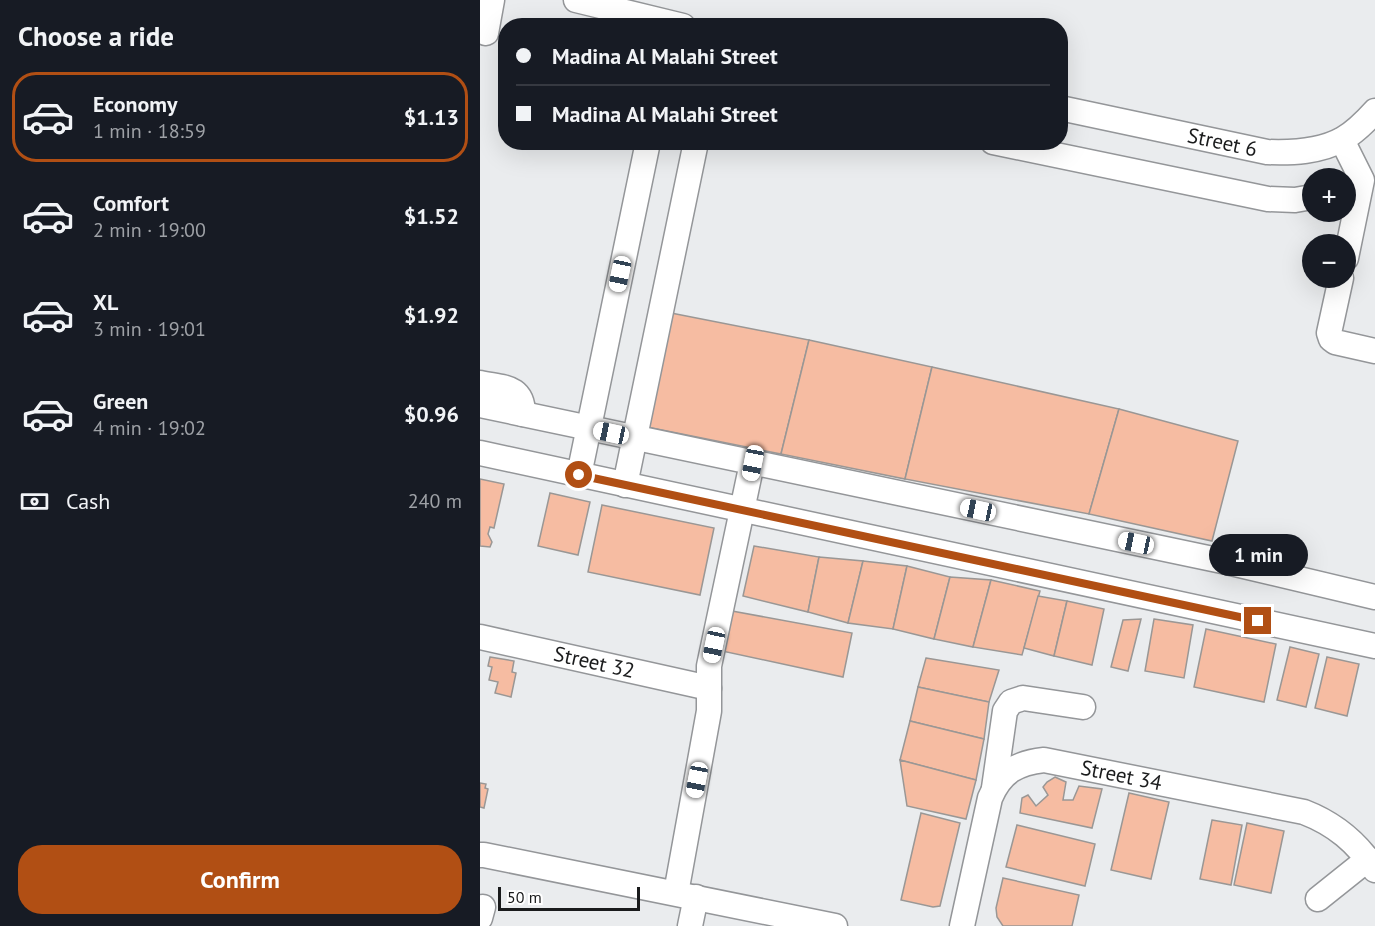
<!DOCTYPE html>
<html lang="en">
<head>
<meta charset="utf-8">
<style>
  body { margin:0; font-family:"PT Sans",sans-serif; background:#242831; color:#f1f3f6; height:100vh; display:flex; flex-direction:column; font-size:22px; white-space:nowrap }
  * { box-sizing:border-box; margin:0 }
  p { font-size:20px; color:#9ea1a6 }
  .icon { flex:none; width:33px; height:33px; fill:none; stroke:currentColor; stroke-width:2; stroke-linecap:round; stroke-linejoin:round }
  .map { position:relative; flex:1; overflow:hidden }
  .details { display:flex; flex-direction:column; background:#171b24; width:480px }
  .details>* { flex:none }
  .hud { position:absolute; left:18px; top:18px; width:570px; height:132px; border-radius:24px; box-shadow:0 6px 24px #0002; display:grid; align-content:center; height:132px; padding:0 18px; background:#171b24 }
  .controls { position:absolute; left:822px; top:168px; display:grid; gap:12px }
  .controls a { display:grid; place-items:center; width:54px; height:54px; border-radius:50%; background:#171b24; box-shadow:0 6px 24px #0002; font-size:30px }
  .scale { position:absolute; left:18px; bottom:15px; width:142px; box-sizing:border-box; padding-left:6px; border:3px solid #1a1b1c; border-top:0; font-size:16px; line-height:21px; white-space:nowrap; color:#1a1b1c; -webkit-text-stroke:4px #fff; paint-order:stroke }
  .end { position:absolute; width:27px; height:27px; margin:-14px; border:8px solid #b14f14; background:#fff; box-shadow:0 0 0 3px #fff }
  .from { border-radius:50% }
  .bubble { position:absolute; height:42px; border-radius:21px; background:#171b24; box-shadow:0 6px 24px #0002; font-size:20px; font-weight:800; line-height:42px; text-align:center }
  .car { position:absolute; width:18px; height:36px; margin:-18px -9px; border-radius:8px; box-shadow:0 0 4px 2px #0007; background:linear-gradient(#fff 24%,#345 0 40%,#fff 0 76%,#345 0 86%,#fff 0) }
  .hud b { display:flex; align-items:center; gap:21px; height:57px; font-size:22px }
  .hud b+b { border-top:2px solid #363941 }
  .hud i { width:15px; height:15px; background:#f1f3f6 }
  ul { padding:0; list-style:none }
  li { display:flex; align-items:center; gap:18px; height:90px; margin:0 12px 9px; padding:0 6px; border:3px solid transparent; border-radius:24px }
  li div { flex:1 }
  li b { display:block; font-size:22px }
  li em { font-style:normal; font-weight:800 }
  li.selected { border-color:#b14f14 }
  li>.icon { width:54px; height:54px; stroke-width:1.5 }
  h2 { padding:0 18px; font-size:27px; line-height:72px }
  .pay { display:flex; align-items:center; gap:15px; height:66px; padding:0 18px; font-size:22px }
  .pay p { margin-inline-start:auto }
  .cta { display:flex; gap:12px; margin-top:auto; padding:12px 18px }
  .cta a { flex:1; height:69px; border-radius:24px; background:#b14f14; color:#fff; font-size:24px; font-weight:800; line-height:69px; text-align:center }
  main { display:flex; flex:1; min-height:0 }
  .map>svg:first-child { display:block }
  .building { fill:#f6bca2; stroke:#9a9795; stroke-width:1.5 }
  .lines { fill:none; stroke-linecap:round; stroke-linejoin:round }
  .minor-casing { stroke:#949699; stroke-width:27 }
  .minor { stroke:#fff; stroke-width:24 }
  .route { stroke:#b14f14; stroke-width:8 }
  .labels { text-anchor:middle; stroke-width:4.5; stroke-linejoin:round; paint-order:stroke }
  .street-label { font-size:21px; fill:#1a1b1c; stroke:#fff }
</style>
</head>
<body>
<main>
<section class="details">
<h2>Choose a ride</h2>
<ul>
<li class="selected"><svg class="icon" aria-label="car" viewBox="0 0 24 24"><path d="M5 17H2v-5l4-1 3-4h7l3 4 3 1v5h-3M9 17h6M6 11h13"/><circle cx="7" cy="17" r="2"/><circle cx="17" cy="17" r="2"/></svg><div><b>Economy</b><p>1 min · 18:59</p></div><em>$1.13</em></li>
<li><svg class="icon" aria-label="car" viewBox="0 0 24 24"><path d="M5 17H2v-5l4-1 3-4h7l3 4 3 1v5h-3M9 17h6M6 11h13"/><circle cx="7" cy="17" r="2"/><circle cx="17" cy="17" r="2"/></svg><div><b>Comfort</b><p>2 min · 19:00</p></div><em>$1.52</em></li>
<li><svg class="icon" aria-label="car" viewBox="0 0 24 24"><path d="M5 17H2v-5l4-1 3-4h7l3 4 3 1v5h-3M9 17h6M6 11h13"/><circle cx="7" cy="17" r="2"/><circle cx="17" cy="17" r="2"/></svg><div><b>XL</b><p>3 min · 19:01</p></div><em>$1.92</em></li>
<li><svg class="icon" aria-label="car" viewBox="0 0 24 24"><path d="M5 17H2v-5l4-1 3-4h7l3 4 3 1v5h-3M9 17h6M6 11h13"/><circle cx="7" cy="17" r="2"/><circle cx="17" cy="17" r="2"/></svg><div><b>Green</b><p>4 min · 19:02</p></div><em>$0.96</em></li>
</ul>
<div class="pay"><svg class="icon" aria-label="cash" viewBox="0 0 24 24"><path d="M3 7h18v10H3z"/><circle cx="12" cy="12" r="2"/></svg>Cash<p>240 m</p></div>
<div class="cta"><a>Confirm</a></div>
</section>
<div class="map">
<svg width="895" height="926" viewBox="0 0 895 926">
  <rect width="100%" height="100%" fill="#eaecee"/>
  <!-- building -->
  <g class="building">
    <polygon points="191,313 329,340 301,454 167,427"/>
    <polygon points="329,340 452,367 425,479 301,454"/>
    <polygon points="452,367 639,409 609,514 425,479"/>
    <polygon points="639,409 758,441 732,541 609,514"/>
    <polygon points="0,479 24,484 14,528 10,527 8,534 12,542 10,547 0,546"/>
    <polygon points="70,493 110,502 98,555 58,546"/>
    <polygon points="122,505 234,528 220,595 108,572"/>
    <polygon points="274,546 339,557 328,612 263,596"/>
    <polygon points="339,557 383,561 368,623 328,612"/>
    <polygon points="383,561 427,566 413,629 368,623"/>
    <polygon points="427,566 470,577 454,639 413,629"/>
    <polygon points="470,577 511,580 493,647 454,639"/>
    <polygon points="511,580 560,591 542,655 493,647"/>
    <polygon points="558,596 587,601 574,656 544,648"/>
    <polygon points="587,601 624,609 612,665 574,656"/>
    <polygon points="252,611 372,633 363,677 242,651"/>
    <polygon points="661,619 648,671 631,667 643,620"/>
    <polygon points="674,619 713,625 704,678 665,671"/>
    <polygon points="726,629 796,644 784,702 714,687"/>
    <polygon points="810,647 839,654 826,707 797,700"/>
    <polygon points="10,657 34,661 32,672 36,673 31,697 15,693 18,682 9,680 12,667 8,666"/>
    <polygon points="847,657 879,664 867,716 835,708"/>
    <polygon points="446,658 519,670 509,702 438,687"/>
    <polygon points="438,687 509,702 504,739 430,721"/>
    <polygon points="430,721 504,739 496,780 420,760"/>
    <polygon points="420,760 496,780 486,819 427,806"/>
    <polygon points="575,777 586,782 583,800 593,800 599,786 622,789 612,828 540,813 542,798 548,795 556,806 568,795 563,787 567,782"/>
    <polygon points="0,783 6,784 5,788 8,789 4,808 0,807"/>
    <polygon points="649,793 689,802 671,879 631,870"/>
    <polygon points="441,813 480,823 460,906 453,907 421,900"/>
    <polygon points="732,820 762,825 751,885 720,879"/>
    <polygon points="767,823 804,831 791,893 754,885"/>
    <polygon points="537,825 615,844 605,886 526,867"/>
    <polygon points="523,878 599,895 592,926 523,926 517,917 516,908"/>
  </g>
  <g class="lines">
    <defs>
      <g id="minor">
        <polyline points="96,0 203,26"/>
        <polyline points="6,33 12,0"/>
        <path id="s1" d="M 580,108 L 787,152 C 812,153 840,152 863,139 C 875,132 886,121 895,111"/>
        <polyline points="862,140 882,180 866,258"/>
        <polyline points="513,142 788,199 815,200 832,197"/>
        <polyline points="861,278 849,333 851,339 855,342 895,351"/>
        <path d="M 0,383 C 23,388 43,385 43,414"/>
        <polyline points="0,405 747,562 895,597"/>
        <polyline points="0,453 895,646"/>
        <polyline points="99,475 168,142"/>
        <polyline points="145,485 216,142"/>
        <path id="s2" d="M 0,637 L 229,688"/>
        <polyline points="514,788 525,711 531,702 543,698 603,707"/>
        <polyline points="0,855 4,855 355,926"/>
        <polyline points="196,893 229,711 229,666 272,463"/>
        <polyline points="838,899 888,859"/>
        <polyline points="0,918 3,907"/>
        <polyline points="210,926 216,897"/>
        <path id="s3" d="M 482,926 L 510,798 C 521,772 537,763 564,760 L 824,812 C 855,824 877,842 895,870"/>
      </g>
    </defs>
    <!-- minor casing -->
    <use href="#minor" class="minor-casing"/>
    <!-- minor -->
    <use href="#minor" class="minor"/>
  </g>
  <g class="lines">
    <!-- route -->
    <polyline class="route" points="99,475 778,621"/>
  </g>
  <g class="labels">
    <!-- street labels -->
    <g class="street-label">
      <text dy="7" stroke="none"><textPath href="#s1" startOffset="166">Street 6</textPath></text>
      <text dy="7" stroke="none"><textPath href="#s2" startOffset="117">Street 32</textPath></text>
      <text dy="7" stroke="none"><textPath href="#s3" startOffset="280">Street 34</textPath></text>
    </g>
  </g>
</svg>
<div class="controls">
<a>+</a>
<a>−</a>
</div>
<div class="scale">50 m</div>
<i class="end from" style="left:99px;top:475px"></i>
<i class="end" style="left:778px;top:621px"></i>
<div class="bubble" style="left:729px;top:534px;width:99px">1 min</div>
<i class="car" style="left:140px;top:274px;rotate:192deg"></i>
<i class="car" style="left:131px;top:433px;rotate:282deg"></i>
<i class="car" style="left:273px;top:463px;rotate:191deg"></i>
<i class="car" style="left:498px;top:510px;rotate:282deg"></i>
<i class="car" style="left:656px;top:543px;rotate:282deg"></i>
<i class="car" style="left:234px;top:645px;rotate:192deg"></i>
<i class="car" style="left:217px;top:780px;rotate:191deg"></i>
<div class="hud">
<b><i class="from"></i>Madina Al Malahi Street</b>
<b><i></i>Madina Al Malahi Street</b>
</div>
</div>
</main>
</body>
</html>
